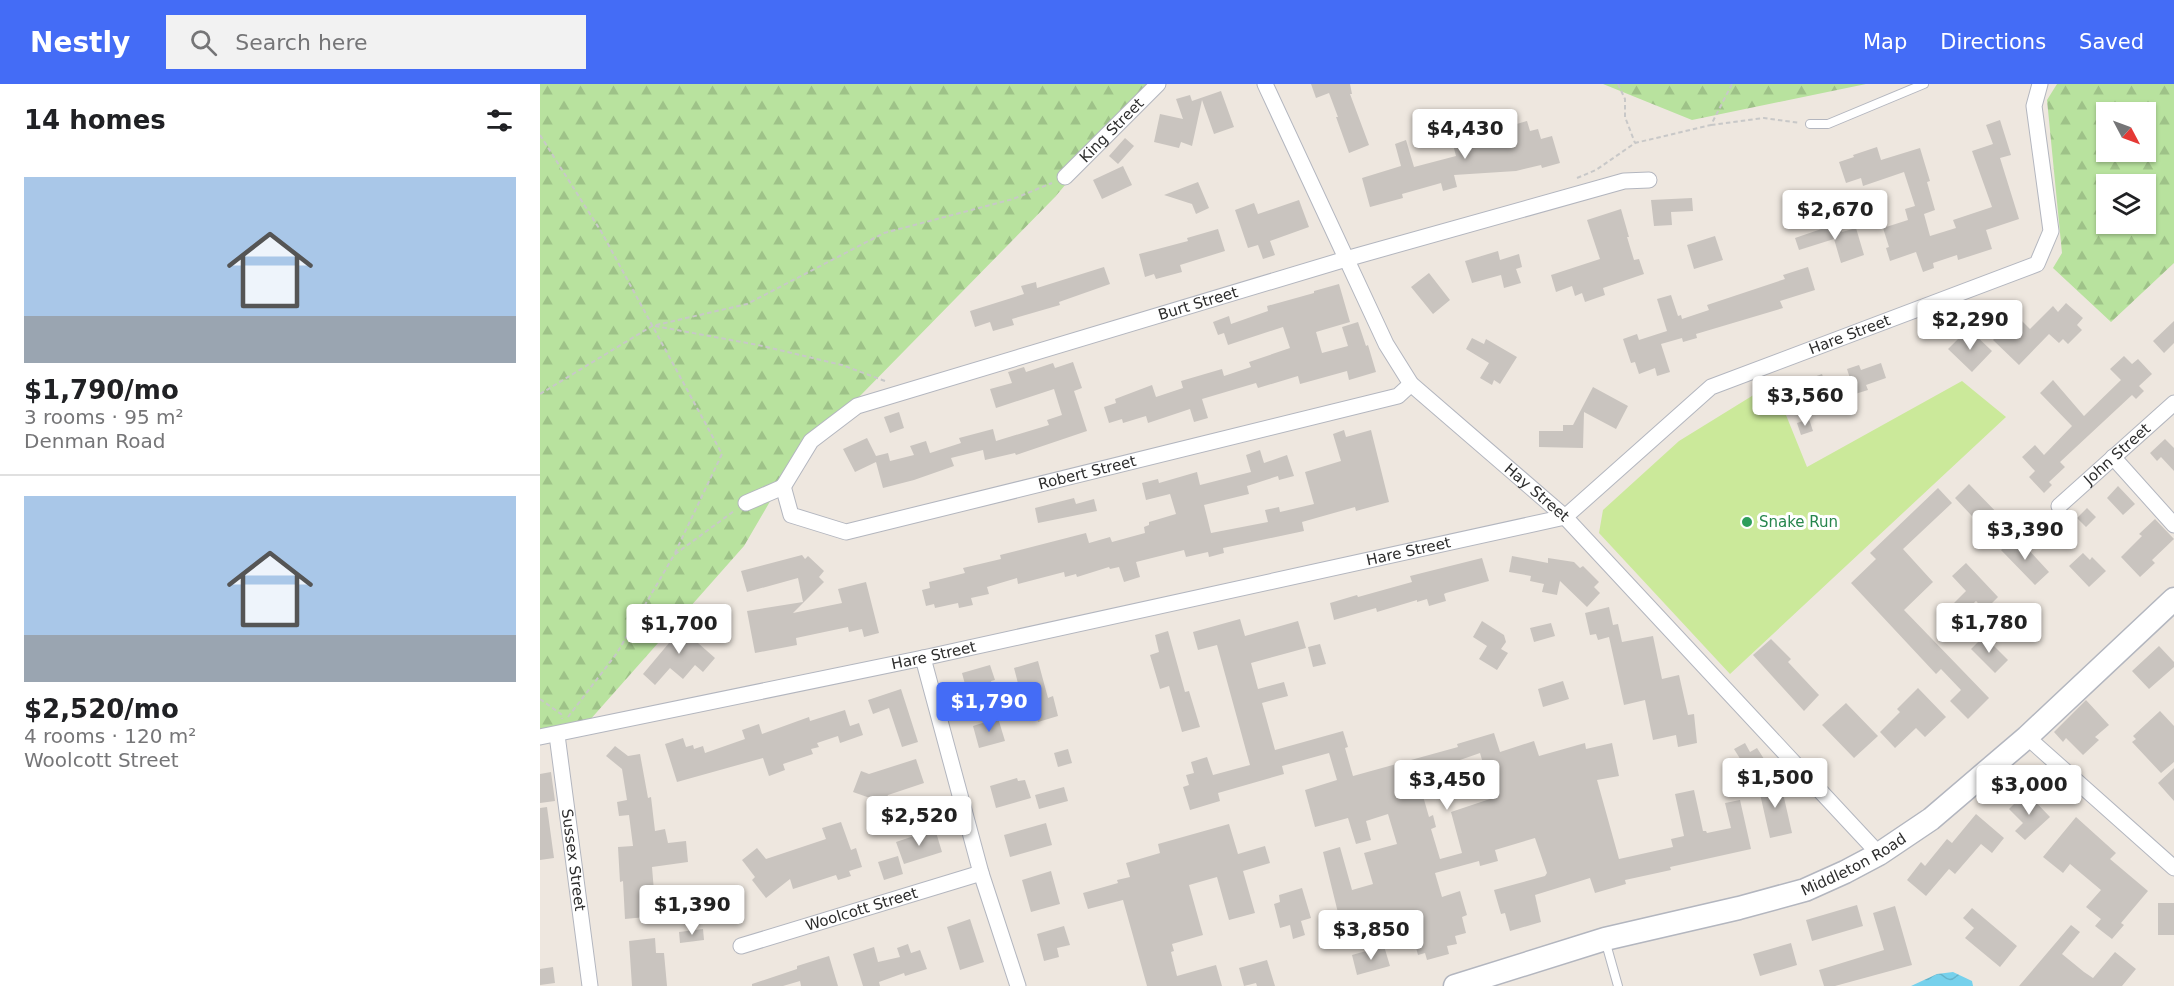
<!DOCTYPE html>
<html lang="en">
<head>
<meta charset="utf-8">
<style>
	body { margin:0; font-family:"DejaVu Sans",sans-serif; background:#f2f2f2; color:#202124; height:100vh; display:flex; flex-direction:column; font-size:22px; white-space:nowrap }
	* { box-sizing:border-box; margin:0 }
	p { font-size:20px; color:#757577 }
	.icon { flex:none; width:33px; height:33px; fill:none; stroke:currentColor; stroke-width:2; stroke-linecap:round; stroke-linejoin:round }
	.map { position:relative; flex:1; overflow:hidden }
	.details { display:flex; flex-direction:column; background:#fff; width:540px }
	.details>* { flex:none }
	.needle { width:39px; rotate:131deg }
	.controls { position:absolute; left:1556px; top:18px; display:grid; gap:12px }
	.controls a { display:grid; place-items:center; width:60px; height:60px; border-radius:0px; background:#fff; box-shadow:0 2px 4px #0004; font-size:30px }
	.price { position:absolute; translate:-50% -51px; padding:0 14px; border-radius:6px; background:#fff; color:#222; font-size:20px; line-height:39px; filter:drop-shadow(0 2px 3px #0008) }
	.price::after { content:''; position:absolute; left:50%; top:36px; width:18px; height:14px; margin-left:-9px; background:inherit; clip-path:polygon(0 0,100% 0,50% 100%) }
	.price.active { background:#446cf6; color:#fff }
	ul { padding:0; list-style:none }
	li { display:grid; align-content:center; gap:12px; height:318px; padding:0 24px }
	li+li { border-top:2px solid #e0e0e0 }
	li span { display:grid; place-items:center; height:186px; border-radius:0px; color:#555 }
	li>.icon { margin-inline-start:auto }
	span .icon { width:108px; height:108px; fill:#fffc; stroke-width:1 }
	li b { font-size:26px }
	h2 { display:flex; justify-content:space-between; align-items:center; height:72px; padding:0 24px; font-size:26px }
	header { display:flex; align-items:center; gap:36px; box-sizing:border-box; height:84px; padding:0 30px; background:#446cf6; color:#fff }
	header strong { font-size:28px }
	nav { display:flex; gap:33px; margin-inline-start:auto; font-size:21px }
	.search { width:420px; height:54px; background:#f2f2f2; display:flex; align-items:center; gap:15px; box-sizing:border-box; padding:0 21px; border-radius:0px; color:#757577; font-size:22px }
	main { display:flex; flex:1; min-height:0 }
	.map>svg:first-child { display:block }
	.forest { fill:url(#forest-firs); fill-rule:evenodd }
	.pitch { fill:#cbe99a }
	.water { fill:url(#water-waves) }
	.building { fill:#c9c4bf; fill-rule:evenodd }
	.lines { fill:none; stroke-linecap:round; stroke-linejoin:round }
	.lane-casing { stroke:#b3b6bf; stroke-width:10 }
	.street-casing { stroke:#b3b6bf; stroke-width:17 }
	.secondary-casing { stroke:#b3b6bf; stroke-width:25 }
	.path { stroke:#c8c8c8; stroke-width:2; stroke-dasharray:4.5 3; stroke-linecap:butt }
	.lane { stroke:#fff; stroke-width:8 }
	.street { stroke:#fff; stroke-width:15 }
	.secondary { stroke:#fff; stroke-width:22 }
	.leisure-dot { fill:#2e9e5b; stroke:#fff; stroke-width:2 }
	.labels { text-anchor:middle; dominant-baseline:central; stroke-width:6; stroke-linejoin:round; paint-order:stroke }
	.street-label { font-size:15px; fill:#2d2d2d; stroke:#fff }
	.leisure-label { font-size:15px; fill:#27864d; stroke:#fff; text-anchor:start }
</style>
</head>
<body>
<header>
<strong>Nestly</strong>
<div class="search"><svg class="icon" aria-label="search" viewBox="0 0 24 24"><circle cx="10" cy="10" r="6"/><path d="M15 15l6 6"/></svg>Search here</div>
<nav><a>Map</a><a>Directions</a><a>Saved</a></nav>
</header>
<main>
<section class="details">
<h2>14 homes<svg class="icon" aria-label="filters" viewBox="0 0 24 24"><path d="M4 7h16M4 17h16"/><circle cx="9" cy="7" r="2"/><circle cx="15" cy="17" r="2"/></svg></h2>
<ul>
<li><span style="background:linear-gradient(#a9c7e8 75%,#9aa5b1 0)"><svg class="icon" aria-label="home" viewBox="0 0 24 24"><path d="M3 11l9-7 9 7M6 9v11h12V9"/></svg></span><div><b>$1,790/mo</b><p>3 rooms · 95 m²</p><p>Denman Road</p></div></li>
<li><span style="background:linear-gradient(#a9c7e8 75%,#9aa5b1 0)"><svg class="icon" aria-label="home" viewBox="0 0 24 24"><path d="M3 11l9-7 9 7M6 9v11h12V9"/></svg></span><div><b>$2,520/mo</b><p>4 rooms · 120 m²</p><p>Woolcott Street</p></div></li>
</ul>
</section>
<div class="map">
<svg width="1634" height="902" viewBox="0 0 1634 902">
	<defs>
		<pattern id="forest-firs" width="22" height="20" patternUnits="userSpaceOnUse" patternTransform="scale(1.5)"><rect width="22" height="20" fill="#b8e29e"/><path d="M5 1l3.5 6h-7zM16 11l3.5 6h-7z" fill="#9ec288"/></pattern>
		<pattern id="water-waves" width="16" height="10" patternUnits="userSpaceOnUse" patternTransform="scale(1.5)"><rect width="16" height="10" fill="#76d1ec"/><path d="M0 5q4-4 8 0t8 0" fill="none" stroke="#66b4cb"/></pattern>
	</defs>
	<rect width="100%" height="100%" fill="#eee7df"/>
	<!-- forest -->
	<path class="forest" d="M0,0H610L515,113L318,314L267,354L204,462L41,646L0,653Z
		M1063,0H1326L1152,36Z
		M1517,0H1634V179L1571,238L1513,184L1522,169L1507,16ZM1605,28V68H1566V28ZM1605,100V140H1566V100Z"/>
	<!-- pitch -->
	<path class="pitch" d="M1422,297L1466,333L1190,590L1059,449L1063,426L1139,357L1233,299L1267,383Z"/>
	<!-- water -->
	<path class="water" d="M1413,888L1432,897L1433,902H1371L1397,890Z"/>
	<!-- building -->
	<path class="building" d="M771,0H810L812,10H810L829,61L809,69L796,33H798L789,9L776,14Z
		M681,7L694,43L674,50L662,16L652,62L641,58L639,64L614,58L620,30L643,35L636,15L650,11L652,17Z
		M953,33L956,46L987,37L990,47L998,45L1001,55L1012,52L1020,79L1002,84L1001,81L976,87L914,91L917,103L903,107L901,99L862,110L863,114L830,123L822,94L861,82L855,60L866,56L874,83L916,72L909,45Z
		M1460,36L1471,71L1460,74L1479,135L1446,146L1452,165L1418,176L1417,171L1393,179L1394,184L1383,188L1376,168L1350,177L1346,164L1349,163L1343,144L1368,136L1365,125L1375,122L1364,88L1323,102L1321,94L1306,99L1299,78L1314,73L1313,71L1337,63L1341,76L1380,64L1390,97L1387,98L1395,126L1384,130L1390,152L1416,144L1413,136L1452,123L1432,67L1453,60L1446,41Z
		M585,54L594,62L578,80L569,72Z
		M583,82L592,101L562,115L553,96Z
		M658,98L669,124L656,130L652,120L624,111Z
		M1152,114L1153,127L1131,128L1132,141L1114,142L1111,116Z
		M759,116L769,143L730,157L735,171L723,175L718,161L708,164L695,126L714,119L718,130Z
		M1081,125L1089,153H1087L1094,176L1099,175L1104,190L1063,204L1065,211L1045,218L1042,209L1035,212L1032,202L1016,208L1011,191L1060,175L1047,136Z
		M1299,139L1302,148L1316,144L1324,171L1301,179L1294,155L1259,166L1255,154Z
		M678,145L685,167L640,181L642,188L616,195L614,190L605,193L599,170L648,157L647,154Z
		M1175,152L1183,176L1154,185L1147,161Z
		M958,167L960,176L979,170L982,183L976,185L981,199L964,204L961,191L932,199L925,177Z
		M564,183L570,200L519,218L520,221L472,235L474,241L453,247L450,238L435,243L430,227L484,210L481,202L496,198L497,204Z
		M1268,183L1275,206L1240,217L1243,224L1156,250L1157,254L1143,258L1142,254L1121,260L1130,288L1117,292L1115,284L1099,290L1095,278L1091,279L1083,255L1097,250L1099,256L1127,247L1117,215L1131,211L1138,232L1141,231L1142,235L1169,226L1167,221L1245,195L1243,191Z
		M889,189L910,216L893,230L871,203Z
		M799,200L810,238L776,248L782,269L808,262L802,243L818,238L826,262L828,261L836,288L809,296L807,287L760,300L758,292L718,304L716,299L662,315L668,334L654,338L650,325L608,339L606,332L583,339L582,335L569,339L564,323L576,319L575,315L612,301L616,313L643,304L641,297L682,285L684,292L711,283L709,278L750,264L743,243L688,261L684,249L678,251L673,238L689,232L691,240L728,227L727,222L774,209V207Z
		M1526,219L1543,234L1537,241L1542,246L1528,260L1523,255L1519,259L1509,250L1479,281L1453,256L1477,232L1490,245L1513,222L1518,228Z
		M1634,237V259L1624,269L1613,257Z
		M1432,248L1452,267L1432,288L1408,265L1422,251L1426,254Z
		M932,254L944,260L946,255L977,273L960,300L954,296L952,301L940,294L949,279L926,265Z
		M1584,272L1592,280L1598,275L1612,290L1599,302L1604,307L1596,315L1592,311L1520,378L1525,383L1509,398L1512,401L1504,409L1489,393L1495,387L1482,373L1495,361L1504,371L1532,342L1500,309L1513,296L1544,332L1581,296L1570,285Z
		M533,278L542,304L534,307L547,347L476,371L475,369L445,376L443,366L411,374L414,382L374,396L343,404L336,378L315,388L303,365L327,354L336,372L348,369L350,377L374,371L370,362L386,357L390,369L421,359L419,354L453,345L456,357L509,341L507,336L522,331L514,305L456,324L450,305L472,299L468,288L484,283L486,288L513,279L515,284Z
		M1341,279L1346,294L1326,301L1328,306L1315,310L1307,285L1319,281L1321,286Z
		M1282,290L1291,316L1261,326L1254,304L1273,298L1271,294Z
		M1053,303L1088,322L1076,345L1044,328L1043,364L999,363V347H1023V341H1033Z
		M359,328L364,344L350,349L344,333Z
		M1269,335L1273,347L1261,351L1257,339Z
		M804,346L806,353L831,346L849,418L816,427L815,423L762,438L764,447L683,464L684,469L669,473L668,468L646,473L644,466L596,478L600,493L584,498L579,483L570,485L569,483L537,493L536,490L525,493L524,488L478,500L477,494L447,503L449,510L431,514L433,521L419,524L418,519L395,524L394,520L386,522L382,506L390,504L389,498L425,489L423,484L461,475L460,471L546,449L549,459L570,453L572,458L605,449L604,443L609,441V438L636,430L630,410L606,416L602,399L618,395L619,399L657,388L660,401L711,388L706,371L720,366L724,379L747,371L754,392L739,396L738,392L707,402L709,410L664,421L671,449L728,438L725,426L739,423L740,428L774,420L765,388L801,377L793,350Z
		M1625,355L1634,364V387L1621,373L1617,377L1610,369Z
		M1429,400L1462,434L1447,448L1415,414Z
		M1578,402L1595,420L1583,431L1567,414Z
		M1398,404L1412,419L1363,465L1393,498L1364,526L1449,614L1428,635L1410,617L1421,606L1401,585L1396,590L1311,499L1336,475L1330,469Z
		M534,414L536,420L554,415L557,427L498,439L495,424Z
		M1547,424L1556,433L1546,443L1537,434Z
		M1615,435L1634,455L1612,476L1615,479L1600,493L1581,473L1602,452L1599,450Z
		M1476,452L1509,488L1495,501L1461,466Z
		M1543,469L1550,476L1552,473L1566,487L1549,503L1529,482Z
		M262,471L265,475L268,472L284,487L279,493L284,498L253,529L302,519L298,505L326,498L339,549L324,553L322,545L309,548L308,543L256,554L257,561L215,569L207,527L263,518L258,494L207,508L201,487Z
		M972,472L1008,479V474L1034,478L1040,484L1043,482L1059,498L1054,503L1060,509L1047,523L1020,497L1017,511L1002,508L1004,500L990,497L991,492L969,488Z
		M942,474L949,497L906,509L904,510L906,517L889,522L887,515L877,518V516L837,528L836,524L794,536L790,519L817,511L818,513L872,498L870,492Z
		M1426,479L1458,513L1445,526L1436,517L1417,535L1408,525L1426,507L1412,492Z
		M1069,523L1073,541L1078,540L1082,558L1113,552L1122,595L1139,591L1148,631L1154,630L1157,659L1138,663L1136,651L1113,656L1105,616L1084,621L1069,553L1058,556L1056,550L1050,551L1045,529Z
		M700,535L705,552L758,537L766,564L711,579L718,605L744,598L748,612L722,619L735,666L803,647L808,663L805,664L813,692L918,663L917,660L954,649L960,668L994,657L999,672L1045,659L1046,665L1072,659L1079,692L1057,696L1079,775L1133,763L1131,755L1144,752L1135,710L1154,706L1163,747H1166L1167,749L1191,744L1185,719L1200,716L1211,765L1130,783L1131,786L1085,796L1086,800L1055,809L1050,794L995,811L1001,838L970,847L965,829L961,830L954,806L1005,792L1007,789L995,754L955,766L958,777L940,782L939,777L895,789L902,813L920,807L927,831L922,833L926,849L915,852L917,860L907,862L909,870L887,876L885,869L878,871L870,841L841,850L838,839L803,849L783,768L800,763L812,806L833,800L824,769L857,760L848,730L826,737L831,756L816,760L808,734L775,743L765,706L797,696L789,669L742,682L744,690L678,709L680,717L650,726L643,703L649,701L646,691L654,689L651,678L667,673L673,691L710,681L677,561L658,566L653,548ZM940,669L953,714L911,728L922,769L900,775L891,745L896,743L893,731L889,733L877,691Z
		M141,536L154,547L150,552L175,574L163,588L155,581L143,595L130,584L115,601L103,590L129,559L124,555Z
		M942,537L964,551L966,558L961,565L968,569L957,586L939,575L947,562L933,553Z
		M1011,539L1015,552L994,558L990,544Z
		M628,547L645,608L649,607L660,643L642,648L629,602L620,605L610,571L619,568L615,551Z
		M1444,552L1468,576L1455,589L1431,565Z
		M1231,555L1251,575L1248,578L1279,611L1264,627L1213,571Z
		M780,560L786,580L773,583L768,563Z
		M1619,562L1634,578V583L1609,605L1592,587Z
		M498,577L508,614L513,612L518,632L498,638L489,604L480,607L474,584Z
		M450,581L455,596L451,597L455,612L430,619L422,589Z
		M1023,597L1029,615L1003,623L998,605Z
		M1378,604L1406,633L1385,653L1376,644L1355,664L1340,648L1360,628L1357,625Z
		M361,605L378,658L362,663L349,624L333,630L328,616Z
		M1546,616L1569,641L1555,653L1559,656L1543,671L1526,654L1523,658L1514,648Z
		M1306,619L1338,652L1314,674L1282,641Z
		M305,626L310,642L319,639L323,651L300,659L298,652L277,659L279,663L271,665L273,670L243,680L245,686L229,692L223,674L137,698L125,660L143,654L146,663L153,661L154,665L163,662L165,669L205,655L202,646L219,640L222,650L269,633L270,637Z
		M1620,627L1634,642V678L1621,689L1592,658L1596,655L1593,652Z
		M458,634L465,657L439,664L433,642Z
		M1205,659L1210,668L1217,664L1226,678L1213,686L1208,678L1204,681L1194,665Z
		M75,662L88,672L100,670L108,714L111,713L115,747L125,745L128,759L146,757L148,778L112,783L116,832L85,835L83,797L80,798L78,763L93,762L89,731L79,732L77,718L87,716L82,685L66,672Z
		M528,665L532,679L518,683L514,669Z
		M376,675L384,699L348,711L341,727L327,721L330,714L313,708L321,687L329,690Z
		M1634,684V717L1618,699Z
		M11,688L15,717L0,719V690Z
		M477,694L478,697L485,696L491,714L456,724L450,702Z
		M1240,696L1252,749L1230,754L1218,701Z
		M524,703L528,717L499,725L495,711Z
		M1486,708L1510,733L1485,756L1475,747L1483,739L1469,725Z
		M7,723L14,774L0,776V724Z
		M1436,730L1464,754L1452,769L1441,760L1415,790L1409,785L1386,812L1367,796L1381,778L1385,782L1407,755L1412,759Z
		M1536,733L1576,769L1570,775L1608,807L1581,839L1584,841L1572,855L1555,842L1561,835L1546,823L1561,806L1530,780L1523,789L1503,773Z
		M301,738L311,766L316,764L322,783L309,787L311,792L298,796L296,791L253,805L250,795L226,814L212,796L215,793L202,776L217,764L226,775L286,755L282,744Z
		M506,739L512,761L470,773L464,751Z
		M689,740L698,770L725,762L730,779L703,787L715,829L689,836L677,793L649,801L663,851L632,860L634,867L631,868L637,892L676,881L682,902H607L583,816L548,825L543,809L578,799L577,796L590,793L586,779L620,769L618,760Z
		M395,745L402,768L364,780L356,758Z
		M358,772L363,790L344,796L338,778Z
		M511,787L520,820L491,828L482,796Z
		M762,804L771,834L761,837L765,851L753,855L750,841L740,844L734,820L740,818L739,811Z
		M1618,819H1634V851H1618Z
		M1317,821L1323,842L1272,857L1266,836Z
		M1355,822L1372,881L1295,902H1284L1279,886L1344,866L1333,829Z
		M1432,824L1477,862L1460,883L1425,854L1434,844L1423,834Z
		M430,835L444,878L420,886L407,843Z
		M1531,841L1540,848L1522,870L1544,888L1553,894L1575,868L1596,885L1582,902H1479Z
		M524,842L530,861L517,864L519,873L504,877L497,850Z
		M163,845L164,856L140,859L139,848Z
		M115,854L116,869H124L127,902H92L89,857Z
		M1251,859L1257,881L1220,892L1213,870Z
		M368,860L371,869L380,866L387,885L365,892L364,889L339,898L340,902H323L313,870L334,863L338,878L360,873L357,864Z
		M844,862L850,882L817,891L812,871Z
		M289,872L298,902H261L260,897L243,902H212V900L257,885V882Z
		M727,876L735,902H717L716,899L704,902L699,884Z
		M13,883L15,899L0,901V885Z"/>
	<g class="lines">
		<defs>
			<path id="lane" d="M1270,40H1288L1384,0
				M1065,856L1078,902"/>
			<g id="street">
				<path id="s1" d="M725,0L846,260L871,300L1025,433L1339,770"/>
				<path id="s2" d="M525,93L618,0"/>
				<path d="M1573,373L1634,441"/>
				<path id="s3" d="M243,402L251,431L306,448L858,312L871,300"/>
				<path id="s4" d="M206,419L243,403L271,357L317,322L806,175L1084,97L1109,96"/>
				<path id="s5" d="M1519,422L1634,319"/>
				<path d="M383,574L441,789L478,902"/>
				<path id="s6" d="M17,651L50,902"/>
				<path id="s7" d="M0,653L383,574L1025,433L1171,303L1497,180L1511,147L1494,22L1500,0"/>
				<path d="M1487,653L1634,784"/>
				<path id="s8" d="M201,862L441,789"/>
			</g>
			<g id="secondary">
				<path id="s9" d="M915,902L1065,855L1199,824L1265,806L1305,788L1339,770L1391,735L1487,653L1634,515"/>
			</g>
		</defs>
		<!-- lane casing -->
		<use href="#lane" class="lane-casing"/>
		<!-- street casing -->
		<use href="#street" class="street-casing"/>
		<!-- secondary casing -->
		<use href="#secondary" class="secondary-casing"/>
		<!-- path -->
		<path class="path" d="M1078,0L1085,15V33L1095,59
			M1171,41L1224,34L1260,39
			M0,51L62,149L182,370L134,471
			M1037,94L1056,86L1095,59L1171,41L1192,0
			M115,242L218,261L302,281L345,297
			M0,310L112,242L207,220L344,149L473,115L512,99
			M0,615L21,630L22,635
			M28,633L77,569L134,471L194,427"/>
		<!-- lane -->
		<use href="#lane" class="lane"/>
		<!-- street -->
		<use href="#street" class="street"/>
		<!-- secondary -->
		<use href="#secondary" class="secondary"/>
	</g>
	<!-- markers -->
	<circle class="leisure-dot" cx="1207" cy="438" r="6"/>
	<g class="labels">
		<!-- street labels -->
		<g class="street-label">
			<text stroke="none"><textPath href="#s2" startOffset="66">King Street</textPath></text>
			<text stroke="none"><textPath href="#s4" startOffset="508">Burt Street</textPath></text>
			<text stroke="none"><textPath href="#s7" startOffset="1392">Hare Street</textPath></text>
			<text stroke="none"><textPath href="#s5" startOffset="78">John Street</textPath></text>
			<text stroke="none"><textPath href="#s3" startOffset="336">Robert Street</textPath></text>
			<text stroke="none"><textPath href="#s1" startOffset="500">Hay Street</textPath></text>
			<text stroke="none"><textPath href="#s7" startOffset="888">Hare Street</textPath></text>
			<text stroke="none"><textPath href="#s7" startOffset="402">Hare Street</textPath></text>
			<text stroke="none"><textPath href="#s6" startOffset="126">Sussex Street</textPath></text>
			<text stroke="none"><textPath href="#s9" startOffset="418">Middleton Road</textPath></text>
			<text stroke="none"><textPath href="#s8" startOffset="126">Woolcott Street</textPath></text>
		</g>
		<!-- leisure labels -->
		<g class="leisure-label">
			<text x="1219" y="438">Snake Run</text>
		</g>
	</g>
</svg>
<div class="controls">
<a><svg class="needle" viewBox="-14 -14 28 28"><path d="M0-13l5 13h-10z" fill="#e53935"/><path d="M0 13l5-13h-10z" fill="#757577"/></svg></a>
<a><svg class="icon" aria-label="layers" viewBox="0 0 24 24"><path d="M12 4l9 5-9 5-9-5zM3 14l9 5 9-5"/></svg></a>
</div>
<b class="price" style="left:925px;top:76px">$4,430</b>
<b class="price" style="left:1295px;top:157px">$2,670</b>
<b class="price" style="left:1430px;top:267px">$2,290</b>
<b class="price" style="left:1265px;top:343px">$3,560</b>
<b class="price" style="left:1485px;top:477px">$3,390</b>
<b class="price" style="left:1449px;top:570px">$1,780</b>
<b class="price" style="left:139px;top:571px">$1,700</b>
<b class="price active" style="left:449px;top:649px">$1,790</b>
<b class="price" style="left:1235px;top:725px">$1,500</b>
<b class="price" style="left:907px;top:727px">$3,450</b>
<b class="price" style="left:1489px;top:732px">$3,000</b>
<b class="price" style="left:379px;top:763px">$2,520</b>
<b class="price" style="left:152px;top:852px">$1,390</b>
<b class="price" style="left:831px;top:877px">$3,850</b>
</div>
</main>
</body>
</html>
